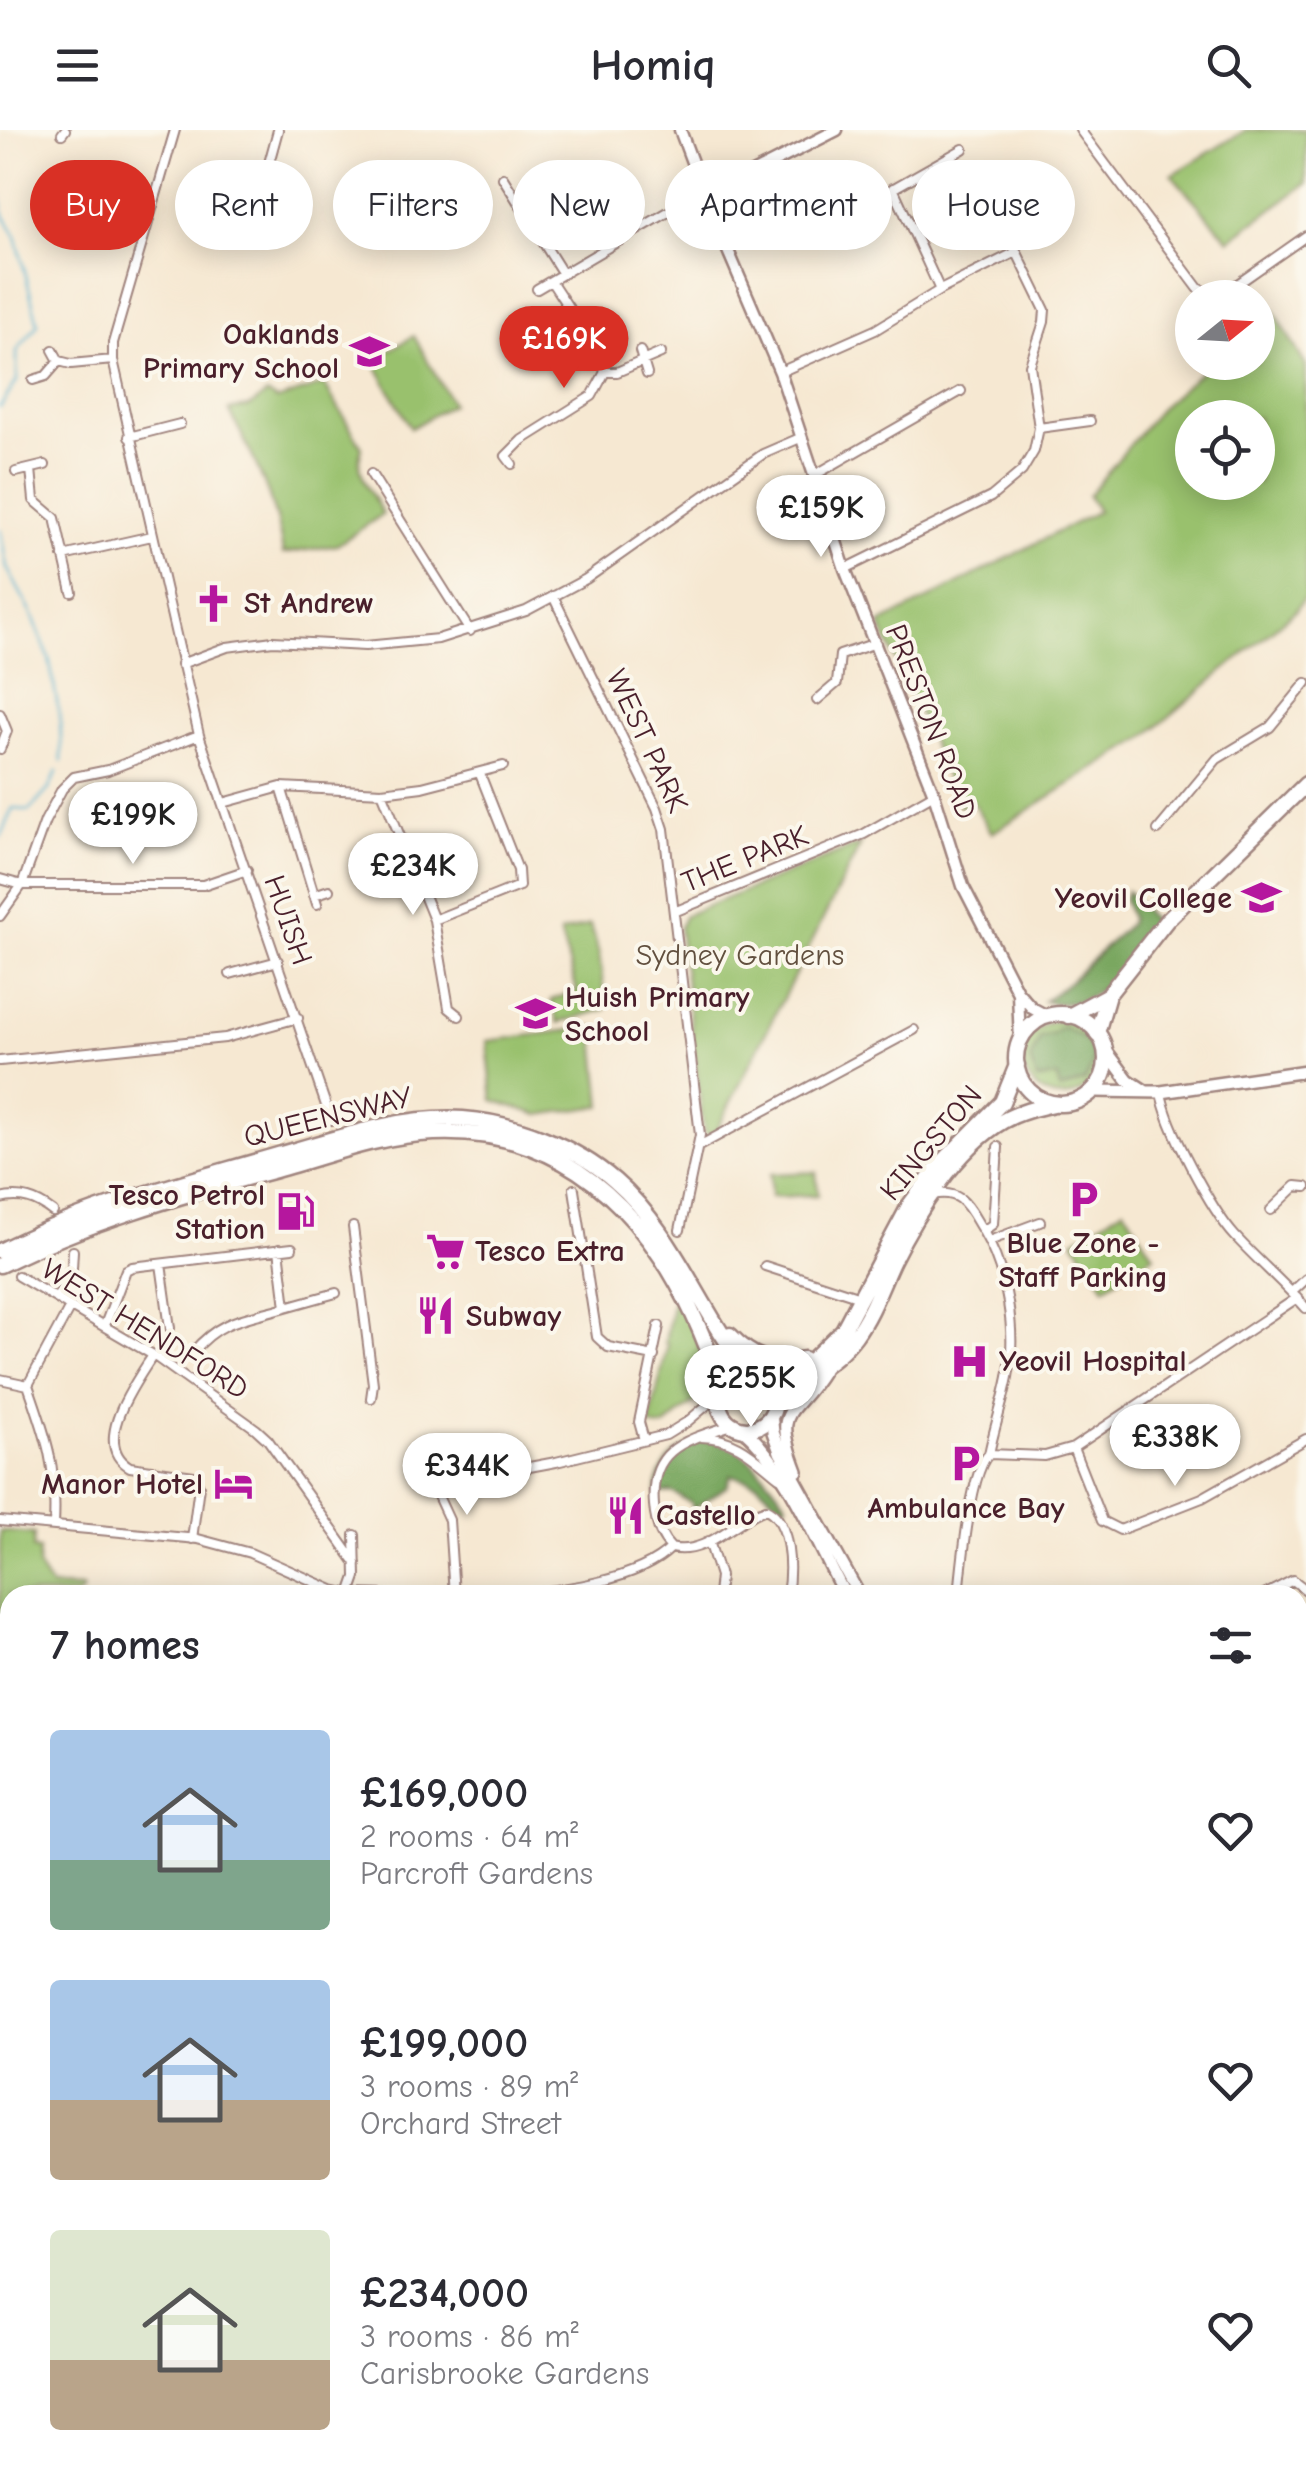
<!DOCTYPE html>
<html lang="en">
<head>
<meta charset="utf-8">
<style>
	body { margin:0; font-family:"Comic Neue",sans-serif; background:#f7f7f7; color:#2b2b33; height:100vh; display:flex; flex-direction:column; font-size:38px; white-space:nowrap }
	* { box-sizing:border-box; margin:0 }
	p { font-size:32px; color:#7c7c81 }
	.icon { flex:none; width:55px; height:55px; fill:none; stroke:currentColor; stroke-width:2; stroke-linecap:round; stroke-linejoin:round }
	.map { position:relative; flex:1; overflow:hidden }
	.panel { position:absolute; left:0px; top:1455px; width:1308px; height:890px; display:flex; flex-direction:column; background:#fff; border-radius:30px 30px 0 0; box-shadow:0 5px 25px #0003 }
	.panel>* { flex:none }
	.hud { position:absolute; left:30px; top:30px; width:1248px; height:90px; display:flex; gap:20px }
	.needle { width:65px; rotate:72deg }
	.buttons { position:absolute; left:1175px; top:150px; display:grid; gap:20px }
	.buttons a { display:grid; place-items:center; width:100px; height:100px; border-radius:50%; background:#fff; box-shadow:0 5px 25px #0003; font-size:50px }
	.price { position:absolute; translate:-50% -85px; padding:0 22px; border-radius:35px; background:#fff; color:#222; font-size:32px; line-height:65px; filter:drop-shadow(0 2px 5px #0008) }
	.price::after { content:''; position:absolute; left:50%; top:60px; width:30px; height:22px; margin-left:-15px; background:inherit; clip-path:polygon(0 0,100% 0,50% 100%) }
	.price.active { background:#d93025; color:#fff }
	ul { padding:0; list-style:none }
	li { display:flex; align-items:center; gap:30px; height:250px; padding:0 50px }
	li span { display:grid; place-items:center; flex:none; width:280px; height:200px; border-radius:10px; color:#555 }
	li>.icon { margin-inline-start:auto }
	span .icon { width:120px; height:120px; fill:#fffc; stroke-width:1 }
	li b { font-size:42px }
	h2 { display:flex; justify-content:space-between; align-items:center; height:120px; padding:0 50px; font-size:42px }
	.chip { padding:0 35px; border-radius:45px; background:#fff; box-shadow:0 5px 25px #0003; font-size:35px; line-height:90px }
	.chip.active { background:#d93025; color:#fff }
	header { display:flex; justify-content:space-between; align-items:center; height:130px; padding:0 50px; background:#fff; font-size:45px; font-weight:600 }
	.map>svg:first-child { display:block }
	.green { fill:#99c16d; stroke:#72704c; stroke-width:2.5; fill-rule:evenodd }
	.forest { fill:#7aa760; stroke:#626346; stroke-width:2.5 }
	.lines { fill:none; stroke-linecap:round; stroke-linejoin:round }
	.stream { stroke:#4fafce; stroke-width:2.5 }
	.street-casing { stroke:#a0847e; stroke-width:12 }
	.secondary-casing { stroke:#a0847e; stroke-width:15 }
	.primary-casing { stroke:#a0847e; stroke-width:16 }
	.highway-casing { stroke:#a0847e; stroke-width:19 }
	.street { stroke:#fff; stroke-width:8 }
	.secondary { stroke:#fff; stroke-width:10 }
	.primary { stroke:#fff; stroke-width:11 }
	.highway { stroke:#fff; stroke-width:14 }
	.labels { text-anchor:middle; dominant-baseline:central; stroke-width:8; stroke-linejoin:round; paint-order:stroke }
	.poi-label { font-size:30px; font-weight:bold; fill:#4a1f2b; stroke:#fbf7ec; text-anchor:start }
	.street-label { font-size:30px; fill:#4a1f2b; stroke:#fbf7ec }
	.park-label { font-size:30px; fill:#62503f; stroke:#fbf7ec }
</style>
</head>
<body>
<header><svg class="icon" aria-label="menu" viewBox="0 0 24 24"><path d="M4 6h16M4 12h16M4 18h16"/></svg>Homiq<svg class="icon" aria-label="search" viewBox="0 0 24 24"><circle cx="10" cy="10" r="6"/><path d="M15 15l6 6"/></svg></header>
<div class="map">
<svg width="1306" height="2345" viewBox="0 0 1306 2345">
	<rect width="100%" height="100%" fill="#fbf7ec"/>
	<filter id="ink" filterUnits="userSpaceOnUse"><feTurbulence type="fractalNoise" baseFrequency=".01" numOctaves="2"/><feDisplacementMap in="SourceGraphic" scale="20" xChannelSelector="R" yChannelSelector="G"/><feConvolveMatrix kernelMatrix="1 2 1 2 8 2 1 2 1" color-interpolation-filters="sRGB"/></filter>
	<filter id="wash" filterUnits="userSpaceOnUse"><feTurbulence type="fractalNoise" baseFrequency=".0048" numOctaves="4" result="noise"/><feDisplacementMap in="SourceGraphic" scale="40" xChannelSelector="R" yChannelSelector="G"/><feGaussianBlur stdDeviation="2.25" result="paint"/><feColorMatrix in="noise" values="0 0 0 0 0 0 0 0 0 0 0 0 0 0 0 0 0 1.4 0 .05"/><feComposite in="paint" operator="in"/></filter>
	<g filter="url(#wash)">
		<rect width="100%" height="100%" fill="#f6e8d2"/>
		<!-- green -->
		<path class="green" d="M1246,0H1306V54L1229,110L1172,45Z
			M1274,181L1306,236V466L1296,480L1145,607L992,703L972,671L959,677L880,494L1098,381L1088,366L1161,277L1211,233L1258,232V194ZM1192,288H1258V352H1192Z
			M414,206L452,274L411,298L373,230Z
			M324,254L362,317C353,341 372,364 383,384L337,415L283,424C276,370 254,328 229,280L249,277L267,264L277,270Z
			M861,714L717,999L710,1005L704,1003L679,798L685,785Z
			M590,795L599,824L606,879L558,893L551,870L577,861L560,803Z
			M1023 929a38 38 0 1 1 76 0a38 38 0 1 1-76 0Z
			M594,897L602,976L539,985L493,970L487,911Z
			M816,1042L818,1065L771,1067L770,1044Z
			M1124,1078L1154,1125L1105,1157L1074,1110Z
			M673,1169H679C688,1190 716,1240 705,1260C699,1270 685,1279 676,1287C666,1296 661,1301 649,1294L668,1214L665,1213Z
			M0,1401L34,1404L33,1419L39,1420L38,1436L51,1457L82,1458L83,1461L77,1465H10V1749L0,1753Z
			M263,2335H432L439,2345H257Z"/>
		<!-- forest -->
		<path class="forest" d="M1127,761L1156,794C1126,831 1099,886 1044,871L1070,851L1128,795L1131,789L1124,770Z
			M1062,897C1090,909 1103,920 1085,951L1060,960L1057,948L1049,947L1037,950L1030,930L1040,907L1053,904Z
			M703,1310C744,1313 763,1342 787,1373L783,1377L757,1353L731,1345L727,1356L693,1379L691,1373L672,1362L656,1363C658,1334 676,1318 703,1310Z
			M0,2252H10V2335H82L84,2340C149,2341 213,2336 278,2336L288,2345H0Z"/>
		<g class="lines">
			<!-- stream -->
			<path class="stream" d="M0,61L4,86L16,106L38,194L17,221V251L0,277
				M0,399L7,438L32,484L49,528L60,588L62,631
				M0,707L13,678L29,681L49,659L57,642
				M459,2335L469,2345"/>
		</g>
	</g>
	<g filter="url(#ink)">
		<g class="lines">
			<defs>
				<path id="street" d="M175,0L113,213V230L199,605L331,990
					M1080,0L1198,158L1219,167L1306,106
					M62,4L65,0
					M503,48L563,144
					M893,58L940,160
					M260,66L278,0
					M841,88L963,19
					M537,159L680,75L705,67
					M53,220L59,231L71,234L113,230
					M640,221L647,244
					M605,242H617L661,223
					M780,242L875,200L940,160L1016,122
					M33,250L46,246L59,231
					M1039,298L1090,291
					M129,307L180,294
					M512,334L506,326L522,310L592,266L605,242L601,227L551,151
					M31,339L34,370L55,388L72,462
					M16,342L45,335
					M371,344L470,501
					M815,345L961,261
					M63,426L152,406
					M845,439L991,367L1022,341L1034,321L1039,298L1030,235L1044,192L1045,180L1000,88
					M553,466L657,678L664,699L700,1005L680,1100
					M181,534L227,517L273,511L365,516L438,509L526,481L586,449L763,324L800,308
					M817,570L837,553L840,525L876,513
					M0,584L7,601L0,619
					M480,644L518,740L519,756
					M281,657L317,774
					M382,662L434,790L449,878L459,886
					M223,673L281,657L382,662L422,657L503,636
					M1158,700L1217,629L1270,597L1306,553
					M0,749L22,755H203L247,740
					M314,765L329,760
					M674,782L864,704L934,664
					M0,786L22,755L45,691L62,659L74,647L108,640L199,605
					M434,790L519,756
					M230,844L278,831
					M0,931L225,908L298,888
					M1161,962C1166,996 1212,1081 1235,1106C1258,1131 1284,1153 1306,1178
					M699,1016L914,900
					M574,1059L597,1207L608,1217L654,1226
					M933,1065C963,1058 969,1079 983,1101
					M0,1069C21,1064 36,1069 53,1082
					M1271,1080L1296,1056L1306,1057
					M353,1097L373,1254L371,1268
					M989,1111L1040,1092
					M161,1134L170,1198
					M765,1136L860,1167
					M18,1146L153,1225L256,1299L268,1310L356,1433
					M1292,1162L1306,1149
					M57,1168L72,1138L73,1121
					M286,1177L336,1163
					M105,1195L126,1140L132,1137L292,1118
					M193,1222C222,1188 245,1189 286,1177L279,1119
					M153,1225C137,1251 89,1314 130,1337L194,1346L199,1356L192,1409
					M0,1249L28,1255
					M701,1307C737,1308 753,1326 779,1347
					M644,1310L639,1292L659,1196
					M1073,1318L1102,1391L1120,1400L1202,1368L1306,1309
					M989,1324L1045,1326L1073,1318L1297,1168
					M0,1391L198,1409L250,1423L333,1460L350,1464L390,1465
					M54,1395C57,1337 47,1309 28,1255L70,1177
					M709,1411L720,1446L718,1465
					M671,1418C706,1427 735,1389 766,1379C792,1391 791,1441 787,1465
					M671,1418C660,1407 655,1391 654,1375C649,1318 686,1310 732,1295
					M350,1464L356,1447L355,1405
					M454,1465L449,1390L437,1364L439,1354L556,1332L666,1305L687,1292L719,1265
					M517,1465C561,1460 638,1451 671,1418
					M959,1465C962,1436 970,1341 989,1324C994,1298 1003,1273 1008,1247C1017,1201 1007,1142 983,1101L993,1094L998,1017
					M1264,1465L1293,1450L1306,1460
					M1298,1570L1306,1578
					M1298,1651L1306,1659
					M1298,1785L1306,1789
					M0,1859L10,1864
					M0,1983H10
					M1298,2048L1306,2054
					M10,2087L1,2098L10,2110
					M1298,2179L1306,2185
					M1298,2198L1306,2194
					M1298,2309H1306"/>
				<path id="secondary" d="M680,0L705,67L780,242L845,439L934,664L963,756L1017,861L1032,878L1047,886
					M705,67L837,0
					M1018,863L1020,912
					M1298,1633L1306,1624
					M0,1966H10
					M497,2335L500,2345
					M668,2335L684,2345
					M1020,2335L1042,2345
					M771,2345L776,2335"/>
				<path id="primary" d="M1104,918L1128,950L1145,961
					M1093,961L1161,962L1306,941
					M771,1284L773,1302L780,1322L859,1465
					M743,1299C787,1336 817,1414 845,1465
					M797,1341C772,1275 792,1290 823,1240
					M1052,2335L1061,2345
					M1064,2335L1073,2345"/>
				<path id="highway" d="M1016 929a45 45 0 1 1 90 0a45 45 0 1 1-90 0Z
					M1069,886L1108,865
					M1097,903L1108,865L1167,790L1306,654
					M0,1121C86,1077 179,1054 271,1027C333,1010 398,985 463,989C516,993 575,1016 615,1051C675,1103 700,1182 749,1242
					M0,1135C87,1092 178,1066 272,1041C324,1027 379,1005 434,1003C592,996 678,1122 721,1257
					M730,1205C753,1229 772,1235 804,1229
					M719 1271a28 28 0 1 1 56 0a28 28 0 1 1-56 0Z
					M764,1248L810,1232L843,1200L909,1076L938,1037L1002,972L1017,935
					M774,1277C797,1249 833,1236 855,1206C872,1183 881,1155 893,1130C916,1083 957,1018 1003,991C1019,982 1036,978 1054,974"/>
			</defs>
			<!-- street casing -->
			<use href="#street" class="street-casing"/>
			<!-- secondary casing -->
			<use href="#secondary" class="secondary-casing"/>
			<!-- primary casing -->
			<use href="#primary" class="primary-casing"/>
			<!-- highway casing -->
			<use href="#highway" class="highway-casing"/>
			<!-- street -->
			<use href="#street" class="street"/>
			<!-- secondary -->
			<use href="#secondary" class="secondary"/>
			<!-- primary -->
			<use href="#primary" class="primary"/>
			<!-- highway -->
			<use href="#highway" class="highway"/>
		</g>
	</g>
	<!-- icons -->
	<defs>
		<symbol id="school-bare" viewBox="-9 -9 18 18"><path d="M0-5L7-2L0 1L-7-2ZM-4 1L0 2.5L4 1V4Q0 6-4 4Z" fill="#b5179e" stroke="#fbf7ec" stroke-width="2.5" paint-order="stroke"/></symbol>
		<symbol id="church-bare" viewBox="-9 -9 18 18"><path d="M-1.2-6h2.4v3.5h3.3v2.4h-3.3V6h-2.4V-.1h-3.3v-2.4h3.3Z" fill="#b5179e" stroke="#fbf7ec" stroke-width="2.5" paint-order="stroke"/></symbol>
		<symbol id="university-bare" viewBox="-9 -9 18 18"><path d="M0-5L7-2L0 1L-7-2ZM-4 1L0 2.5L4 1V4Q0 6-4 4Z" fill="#b5179e" stroke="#fbf7ec" stroke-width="2.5" paint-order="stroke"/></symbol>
		<symbol id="parking-bare" viewBox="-9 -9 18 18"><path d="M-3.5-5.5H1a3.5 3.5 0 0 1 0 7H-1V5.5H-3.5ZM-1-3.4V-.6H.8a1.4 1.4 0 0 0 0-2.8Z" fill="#b5179e" stroke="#fbf7ec" stroke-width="2.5" paint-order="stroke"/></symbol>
		<symbol id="fuel-bare" viewBox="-9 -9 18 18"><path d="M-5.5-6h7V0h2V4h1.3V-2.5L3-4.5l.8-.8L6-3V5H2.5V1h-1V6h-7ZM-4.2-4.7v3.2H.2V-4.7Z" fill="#b5179e" stroke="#fbf7ec" stroke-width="2.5" paint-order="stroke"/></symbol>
		<symbol id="supermarket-bare" viewBox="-9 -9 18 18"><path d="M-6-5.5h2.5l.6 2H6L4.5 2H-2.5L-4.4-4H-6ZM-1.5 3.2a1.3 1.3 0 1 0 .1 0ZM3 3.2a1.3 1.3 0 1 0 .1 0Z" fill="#b5179e" stroke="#fbf7ec" stroke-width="2.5" paint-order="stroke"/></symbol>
		<symbol id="restaurant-bare" viewBox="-9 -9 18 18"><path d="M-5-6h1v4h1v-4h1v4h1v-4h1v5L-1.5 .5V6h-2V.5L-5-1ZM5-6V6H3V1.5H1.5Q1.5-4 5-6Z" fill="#b5179e" stroke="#fbf7ec" stroke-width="2.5" paint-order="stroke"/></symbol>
		<symbol id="hospital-bare" viewBox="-9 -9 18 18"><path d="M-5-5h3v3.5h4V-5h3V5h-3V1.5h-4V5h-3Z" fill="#b5179e" stroke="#fbf7ec" stroke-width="2.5" paint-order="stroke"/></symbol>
		<symbol id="hotel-bare" viewBox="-9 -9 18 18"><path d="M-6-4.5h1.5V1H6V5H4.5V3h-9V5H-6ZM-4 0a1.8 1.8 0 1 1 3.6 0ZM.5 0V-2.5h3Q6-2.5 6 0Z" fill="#b5179e" stroke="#fbf7ec" stroke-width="2.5" paint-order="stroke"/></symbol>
	</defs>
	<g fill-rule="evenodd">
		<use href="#school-bare" x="342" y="194" width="55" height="55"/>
		<use href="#church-bare" x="186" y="446" width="55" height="55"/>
		<use href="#university-bare" x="1234" y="740" width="55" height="55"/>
		<use href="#school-bare" x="508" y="856" width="55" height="55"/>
		<use href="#parking-bare" x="1056" y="1042" width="55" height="55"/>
		<use href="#fuel-bare" x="268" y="1054" width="55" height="55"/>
		<use href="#supermarket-bare" x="418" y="1094" width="55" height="55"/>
		<use href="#restaurant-bare" x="408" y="1158" width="55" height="55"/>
		<use href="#hospital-bare" x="942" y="1204" width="55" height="55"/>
		<use href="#parking-bare" x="938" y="1306" width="55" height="55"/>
		<use href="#hotel-bare" x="206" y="1326" width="55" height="55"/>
		<use href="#restaurant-bare" x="598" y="1358" width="55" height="55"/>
	</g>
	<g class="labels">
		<!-- poi labels -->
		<g class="poi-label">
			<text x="339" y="204" text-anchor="end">Oaklands<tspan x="339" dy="34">Primary School</tspan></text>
			<text x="244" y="473">St Andrew</text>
			<text x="1232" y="768" text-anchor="end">Yeovil College</text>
			<text x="565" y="867">Huish Primary<tspan x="565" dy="34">School</tspan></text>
			<text x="265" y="1065" text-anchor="end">Tesco Petrol<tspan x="265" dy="34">Station</tspan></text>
			<text x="1083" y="1113" text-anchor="middle">Blue Zone -<tspan x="1083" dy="34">Staff Parking</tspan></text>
			<text x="475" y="1121">Tesco Extra</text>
			<text x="466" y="1186">Subway</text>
			<text x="999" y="1231">Yeovil Hospital</text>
			<text x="203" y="1354" text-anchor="end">Manor Hotel</text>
			<text x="966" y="1378" text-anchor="middle">Ambulance Bay</text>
			<text x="656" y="1385">Castello</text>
		</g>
		<!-- street labels -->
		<g class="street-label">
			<text transform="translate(931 592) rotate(69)">PRESTON ROAD</text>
			<text transform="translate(647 611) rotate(65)">WEST PARK</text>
			<text transform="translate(745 729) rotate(-22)">THE PARK</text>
			<text transform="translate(288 790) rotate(71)">HUISH</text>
			<text transform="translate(328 987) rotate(-14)">QUEENSWAY</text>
			<text transform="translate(931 1013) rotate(-50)">KINGSTON</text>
			<text transform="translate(145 1199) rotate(32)">WEST HENDFORD</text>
		</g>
		<!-- park labels -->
		<g class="park-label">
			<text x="740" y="825">Sydney Gardens</text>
		</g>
	</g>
</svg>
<div class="buttons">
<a><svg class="needle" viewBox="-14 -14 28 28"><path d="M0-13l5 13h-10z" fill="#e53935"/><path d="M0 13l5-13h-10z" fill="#7c7c81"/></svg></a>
<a><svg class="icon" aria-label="locate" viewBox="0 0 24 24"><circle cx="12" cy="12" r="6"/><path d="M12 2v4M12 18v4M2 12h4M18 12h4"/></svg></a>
</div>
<b class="price active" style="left:564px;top:261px">£169K</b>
<b class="price" style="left:821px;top:430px">£159K</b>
<b class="price" style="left:133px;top:737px">£199K</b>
<b class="price" style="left:413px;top:788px">£234K</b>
<b class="price" style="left:751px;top:1300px">£255K</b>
<b class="price" style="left:1175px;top:1359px">£338K</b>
<b class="price" style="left:467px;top:1388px">£344K</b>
<div class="hud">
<a class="chip active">Buy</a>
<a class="chip">Rent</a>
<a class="chip">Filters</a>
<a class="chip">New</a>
<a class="chip">Apartment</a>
<a class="chip">House</a>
</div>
<section class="panel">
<h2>7 homes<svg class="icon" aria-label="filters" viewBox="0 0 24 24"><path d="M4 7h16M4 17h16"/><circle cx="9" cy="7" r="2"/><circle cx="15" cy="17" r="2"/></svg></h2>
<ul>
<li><span style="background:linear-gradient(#a9c7e8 65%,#7fa58c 0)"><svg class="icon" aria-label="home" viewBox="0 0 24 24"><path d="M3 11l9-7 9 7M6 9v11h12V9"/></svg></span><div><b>£169,000</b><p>2 rooms · 64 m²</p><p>Parcroft Gardens</p></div><svg class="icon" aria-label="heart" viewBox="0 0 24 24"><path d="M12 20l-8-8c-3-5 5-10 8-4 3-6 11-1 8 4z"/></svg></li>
<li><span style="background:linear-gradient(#a9c7e8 60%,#b9a48a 0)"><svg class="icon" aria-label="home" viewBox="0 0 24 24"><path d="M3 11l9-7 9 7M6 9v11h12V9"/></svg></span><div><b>£199,000</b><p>3 rooms · 89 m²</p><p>Orchard Street</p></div><svg class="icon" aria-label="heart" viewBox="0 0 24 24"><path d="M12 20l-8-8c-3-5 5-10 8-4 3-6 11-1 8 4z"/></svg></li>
<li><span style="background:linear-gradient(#dfe7d0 65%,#b9a48a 0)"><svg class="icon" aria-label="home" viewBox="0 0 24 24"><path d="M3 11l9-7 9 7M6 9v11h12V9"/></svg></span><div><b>£234,000</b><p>3 rooms · 86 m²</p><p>Carisbrooke Gardens</p></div><svg class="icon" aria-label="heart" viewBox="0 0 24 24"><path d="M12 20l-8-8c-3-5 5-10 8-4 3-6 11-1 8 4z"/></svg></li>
</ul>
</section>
</div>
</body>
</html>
